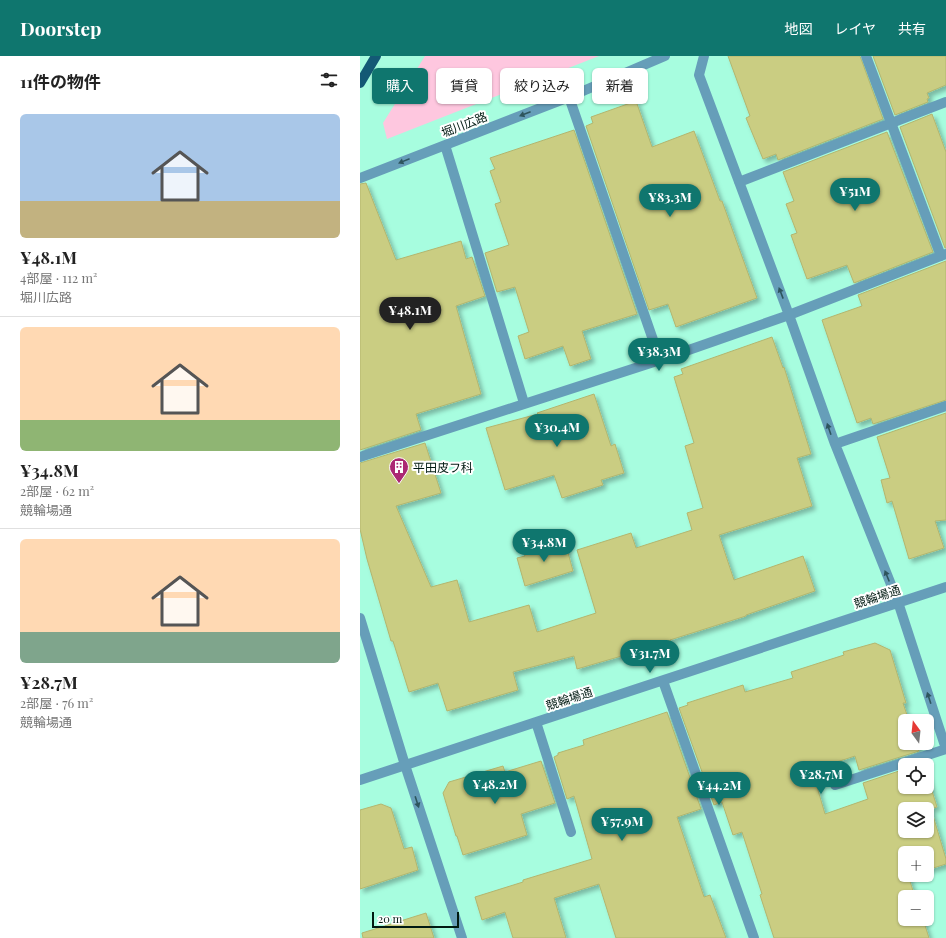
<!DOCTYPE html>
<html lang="ja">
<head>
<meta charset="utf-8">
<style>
	body { margin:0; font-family:"Playfair Display","Noto Sans JP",serif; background:#f6f6f6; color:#222; height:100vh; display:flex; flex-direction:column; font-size:15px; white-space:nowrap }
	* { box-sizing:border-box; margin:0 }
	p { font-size:13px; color:#767676 }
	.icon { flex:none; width:22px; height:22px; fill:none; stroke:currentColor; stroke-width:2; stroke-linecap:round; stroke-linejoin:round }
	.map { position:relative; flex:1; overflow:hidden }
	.drawer { display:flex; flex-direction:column; background:#fff; width:360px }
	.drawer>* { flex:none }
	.guide { position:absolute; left:12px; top:12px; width:380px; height:36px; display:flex; gap:8px }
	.needle { width:26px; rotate:345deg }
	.controls { position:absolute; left:538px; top:658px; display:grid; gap:8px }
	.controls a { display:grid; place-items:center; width:36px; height:36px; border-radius:6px; background:#fff; box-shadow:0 1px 3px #0004; font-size:20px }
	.scale { position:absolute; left:12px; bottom:10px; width:87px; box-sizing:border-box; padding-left:4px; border:2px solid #011a12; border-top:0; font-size:11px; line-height:14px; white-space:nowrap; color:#011a12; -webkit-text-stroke:3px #fff; paint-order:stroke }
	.price { position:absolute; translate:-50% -34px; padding:0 9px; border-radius:14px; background:#0f766e; color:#fff; font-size:13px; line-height:26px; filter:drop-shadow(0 1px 2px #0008) }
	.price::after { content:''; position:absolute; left:50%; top:24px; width:12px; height:9px; margin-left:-6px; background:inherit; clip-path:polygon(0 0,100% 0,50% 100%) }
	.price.active { background:#222; color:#fff }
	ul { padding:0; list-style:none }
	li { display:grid; align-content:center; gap:8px; height:212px; padding:0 20px }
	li+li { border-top:1px solid #e0e0e0 }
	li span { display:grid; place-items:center; height:124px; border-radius:6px; color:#555 }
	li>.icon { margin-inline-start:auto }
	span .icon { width:72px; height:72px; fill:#fffc; stroke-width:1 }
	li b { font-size:17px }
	h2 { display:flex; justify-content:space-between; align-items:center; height:48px; padding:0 20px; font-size:17px }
	.chip { padding:0 14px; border-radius:6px; background:#fff; box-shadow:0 1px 3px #0004; font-size:14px; line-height:36px }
	.chip.active { background:#0f766e; color:#fff }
	header { display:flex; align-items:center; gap:24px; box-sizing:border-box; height:56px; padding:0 20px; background:#0f766e; color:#fff }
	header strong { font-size:19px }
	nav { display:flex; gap:22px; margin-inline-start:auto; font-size:14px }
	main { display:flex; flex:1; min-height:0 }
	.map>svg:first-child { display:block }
	.green { fill:#fec7df }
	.building { fill:#cacd82; stroke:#b3b56e; fill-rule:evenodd; filter:url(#shadow) }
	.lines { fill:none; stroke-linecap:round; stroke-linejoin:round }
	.minor { stroke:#669eb9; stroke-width:10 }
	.major { stroke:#135975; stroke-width:10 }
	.oneway { fill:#2e555d }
	.labels { text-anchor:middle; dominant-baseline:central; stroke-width:4; stroke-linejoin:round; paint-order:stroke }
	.street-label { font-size:12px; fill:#011a12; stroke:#fff }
	.poi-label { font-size:12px; fill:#011a12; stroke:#fff; text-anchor:start }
</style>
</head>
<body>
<header>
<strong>Doorstep</strong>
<nav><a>地図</a><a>レイヤ</a><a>共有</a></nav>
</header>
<main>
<section class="drawer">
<h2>11件の物件<svg class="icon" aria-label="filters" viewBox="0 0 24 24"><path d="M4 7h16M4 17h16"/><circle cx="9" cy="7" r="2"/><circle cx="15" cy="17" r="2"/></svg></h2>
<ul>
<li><span style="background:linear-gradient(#a9c7e8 70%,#c2b280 0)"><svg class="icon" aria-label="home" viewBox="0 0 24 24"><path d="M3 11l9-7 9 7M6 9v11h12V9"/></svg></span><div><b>¥48.1M</b><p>4部屋 · 112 m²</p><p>堀川広路</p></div></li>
<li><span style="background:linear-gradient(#ffd9b3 75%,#8fb573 0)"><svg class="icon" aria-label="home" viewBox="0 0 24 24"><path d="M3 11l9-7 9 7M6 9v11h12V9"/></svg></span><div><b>¥34.8M</b><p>2部屋 · 62 m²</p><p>競輪場通</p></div></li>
<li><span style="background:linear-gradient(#ffd9b3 75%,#7fa58c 0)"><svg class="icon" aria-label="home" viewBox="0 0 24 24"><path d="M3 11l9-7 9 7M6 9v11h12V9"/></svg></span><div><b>¥28.7M</b><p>2部屋 · 76 m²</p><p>競輪場通</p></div></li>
</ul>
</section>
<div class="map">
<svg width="586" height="882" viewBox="0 0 586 882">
	<defs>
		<filter id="shadow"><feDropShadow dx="3.5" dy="3.5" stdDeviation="2" flood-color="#0004"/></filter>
	</defs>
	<rect width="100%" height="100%" fill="#a7fddf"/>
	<!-- green -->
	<path class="green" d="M65,0H239L27,83L23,67Z"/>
	<!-- building -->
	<path class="building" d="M368,0H500L523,63L418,104L416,98L403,103L386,62L390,60Z
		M513,0H586V29L567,37L569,42L567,43L568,46L535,59Z
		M276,45L292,91L334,75L360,145H362L397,242L316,271L308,248L289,254L226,70L233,67L231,61Z
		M572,58L586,96V192H585L540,71Z
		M214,74L277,258L222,275L231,303L210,310L203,290L165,303L158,280L169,276L155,231L137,236L125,197L149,189L135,148L141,146L130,115L135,113L130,102Z
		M527,76L573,196L494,227L487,209L447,223L431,179L437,177L426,148L434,145L423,116Z
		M6,127L36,204L101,185L106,203L112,201L125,240L96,250L121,338L56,358L61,374L0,394V128Z
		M586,205V344L513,368L511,362L497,367L462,264L502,250L498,239Z
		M412,281L423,312L424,311L451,398L437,402L452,450L359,479L374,524L443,500L455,535L386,559V560L310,584L311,585L272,597L217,613L214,600L153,616L158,634L87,655L78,627L49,636L33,585H31L7,503L0,473V407L65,387L81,437L36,450L71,531L97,524L109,566L169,549L177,576L236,557L217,494L271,477L276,492L332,474L327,457L343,452L325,390L334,387L314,321L323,318L321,313Z
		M234,338L251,390L255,388L264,417L241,424L243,429L202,442L194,419L145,434L126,372L178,358L177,357Z
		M586,357V464L575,465L584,492L549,503L532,445L527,447L521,424L530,422L517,381Z
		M194,483L198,495L207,493L213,515L165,530L157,502L165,500L162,493Z
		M515,587L530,594L546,647H543L549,665H545V687H557L559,695L499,714L495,700L452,714L465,758L508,743L503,727L545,713V731H567V719L577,751L571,753L586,803V808L567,814V797H545V819H549H548L555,841H545V863H563L569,882H414L400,839L402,838L382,776L373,779L362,746L354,749L319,652L328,649L327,647L383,629L385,636L433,622L431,616L484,599L483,596ZM545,753H567V775H545Z
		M307,656L341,753L317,761L344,841L350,839L366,882H256L239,828L194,842L206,882H153L145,856L122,864L115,841L163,826V824L232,803L214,740L207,743L194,701L198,699V697L224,689L223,684Z
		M181,705L195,747L161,758L167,779L103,799L97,780H96L83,737L89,726L143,710L145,716Z
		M21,748L31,752L44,793L52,791L58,814L0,833V754Z
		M66,857L74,882H3L2,877Z"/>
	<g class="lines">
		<!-- minor -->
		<path class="minor" d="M344,0L339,19L429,259L475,388L538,546L586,693
			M506,0L581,200
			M209,41L300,304
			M85,89L164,347
			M0,122L209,41L305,0
			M379,126L586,46
			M475,388L586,350
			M0,401L300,304L429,259L586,198
			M0,562L45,709L102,882
			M303,625L394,882
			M176,666L211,776
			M0,724L586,531
			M475,729L586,693"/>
		<!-- major -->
		<path class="major" d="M0,27L16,0"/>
	</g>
	<!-- one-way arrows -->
	<defs><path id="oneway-solid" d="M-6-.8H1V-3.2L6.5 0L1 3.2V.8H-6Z"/></defs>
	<g class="oneway">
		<use href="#oneway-solid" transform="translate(165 58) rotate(159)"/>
		<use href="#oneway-solid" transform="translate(44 105) rotate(158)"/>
		<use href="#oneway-solid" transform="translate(421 237) rotate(-111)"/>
		<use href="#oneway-solid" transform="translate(469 373) rotate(-109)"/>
		<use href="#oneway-solid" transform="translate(527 520) rotate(-112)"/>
		<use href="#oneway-solid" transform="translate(569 642) rotate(-108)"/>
		<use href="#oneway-solid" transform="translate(57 746) rotate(72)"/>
	</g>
	<!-- icons -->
	<defs>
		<symbol id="building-pin" viewBox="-11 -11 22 30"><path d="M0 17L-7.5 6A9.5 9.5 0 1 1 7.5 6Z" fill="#ab2873" stroke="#fff"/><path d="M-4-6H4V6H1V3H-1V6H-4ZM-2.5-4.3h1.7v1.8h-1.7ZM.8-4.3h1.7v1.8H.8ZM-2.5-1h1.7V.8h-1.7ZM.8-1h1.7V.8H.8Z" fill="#fff"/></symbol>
	</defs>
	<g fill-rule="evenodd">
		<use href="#building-pin" x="28" y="400" width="22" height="30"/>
	</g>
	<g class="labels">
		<!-- street labels -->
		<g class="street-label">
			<text transform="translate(104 68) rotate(-21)">堀川広路</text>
			<text transform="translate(517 540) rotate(-18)">競輪場通</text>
			<text transform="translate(209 642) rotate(-18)">競輪場通</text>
		</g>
		<!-- poi labels -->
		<g class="poi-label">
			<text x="53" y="411">平田皮フ科</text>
		</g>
	</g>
</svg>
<div class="controls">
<a><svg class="needle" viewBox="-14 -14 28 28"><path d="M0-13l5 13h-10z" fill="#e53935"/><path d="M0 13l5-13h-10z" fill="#767676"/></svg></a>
<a><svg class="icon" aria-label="locate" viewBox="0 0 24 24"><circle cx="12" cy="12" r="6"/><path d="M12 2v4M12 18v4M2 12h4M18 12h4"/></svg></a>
<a><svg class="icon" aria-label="layers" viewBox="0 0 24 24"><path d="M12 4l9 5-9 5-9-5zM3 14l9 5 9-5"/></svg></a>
<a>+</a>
<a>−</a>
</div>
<div class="scale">20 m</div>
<b class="price" style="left:495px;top:156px">¥51M</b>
<b class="price" style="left:310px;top:162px">¥83.3M</b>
<b class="price active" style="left:50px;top:275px">¥48.1M</b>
<b class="price" style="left:299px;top:316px">¥38.3M</b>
<b class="price" style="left:197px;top:392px">¥30.4M</b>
<b class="price" style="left:184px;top:507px">¥34.8M</b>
<b class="price" style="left:290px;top:618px">¥31.7M</b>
<b class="price" style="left:461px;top:739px">¥28.7M</b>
<b class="price" style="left:135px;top:749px">¥48.2M</b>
<b class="price" style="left:359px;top:750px">¥44.2M</b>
<b class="price" style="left:262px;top:786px">¥57.9M</b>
<div class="guide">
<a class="chip active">購入</a>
<a class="chip">賃貸</a>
<a class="chip">絞り込み</a>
<a class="chip">新着</a>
</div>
</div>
</main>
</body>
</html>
